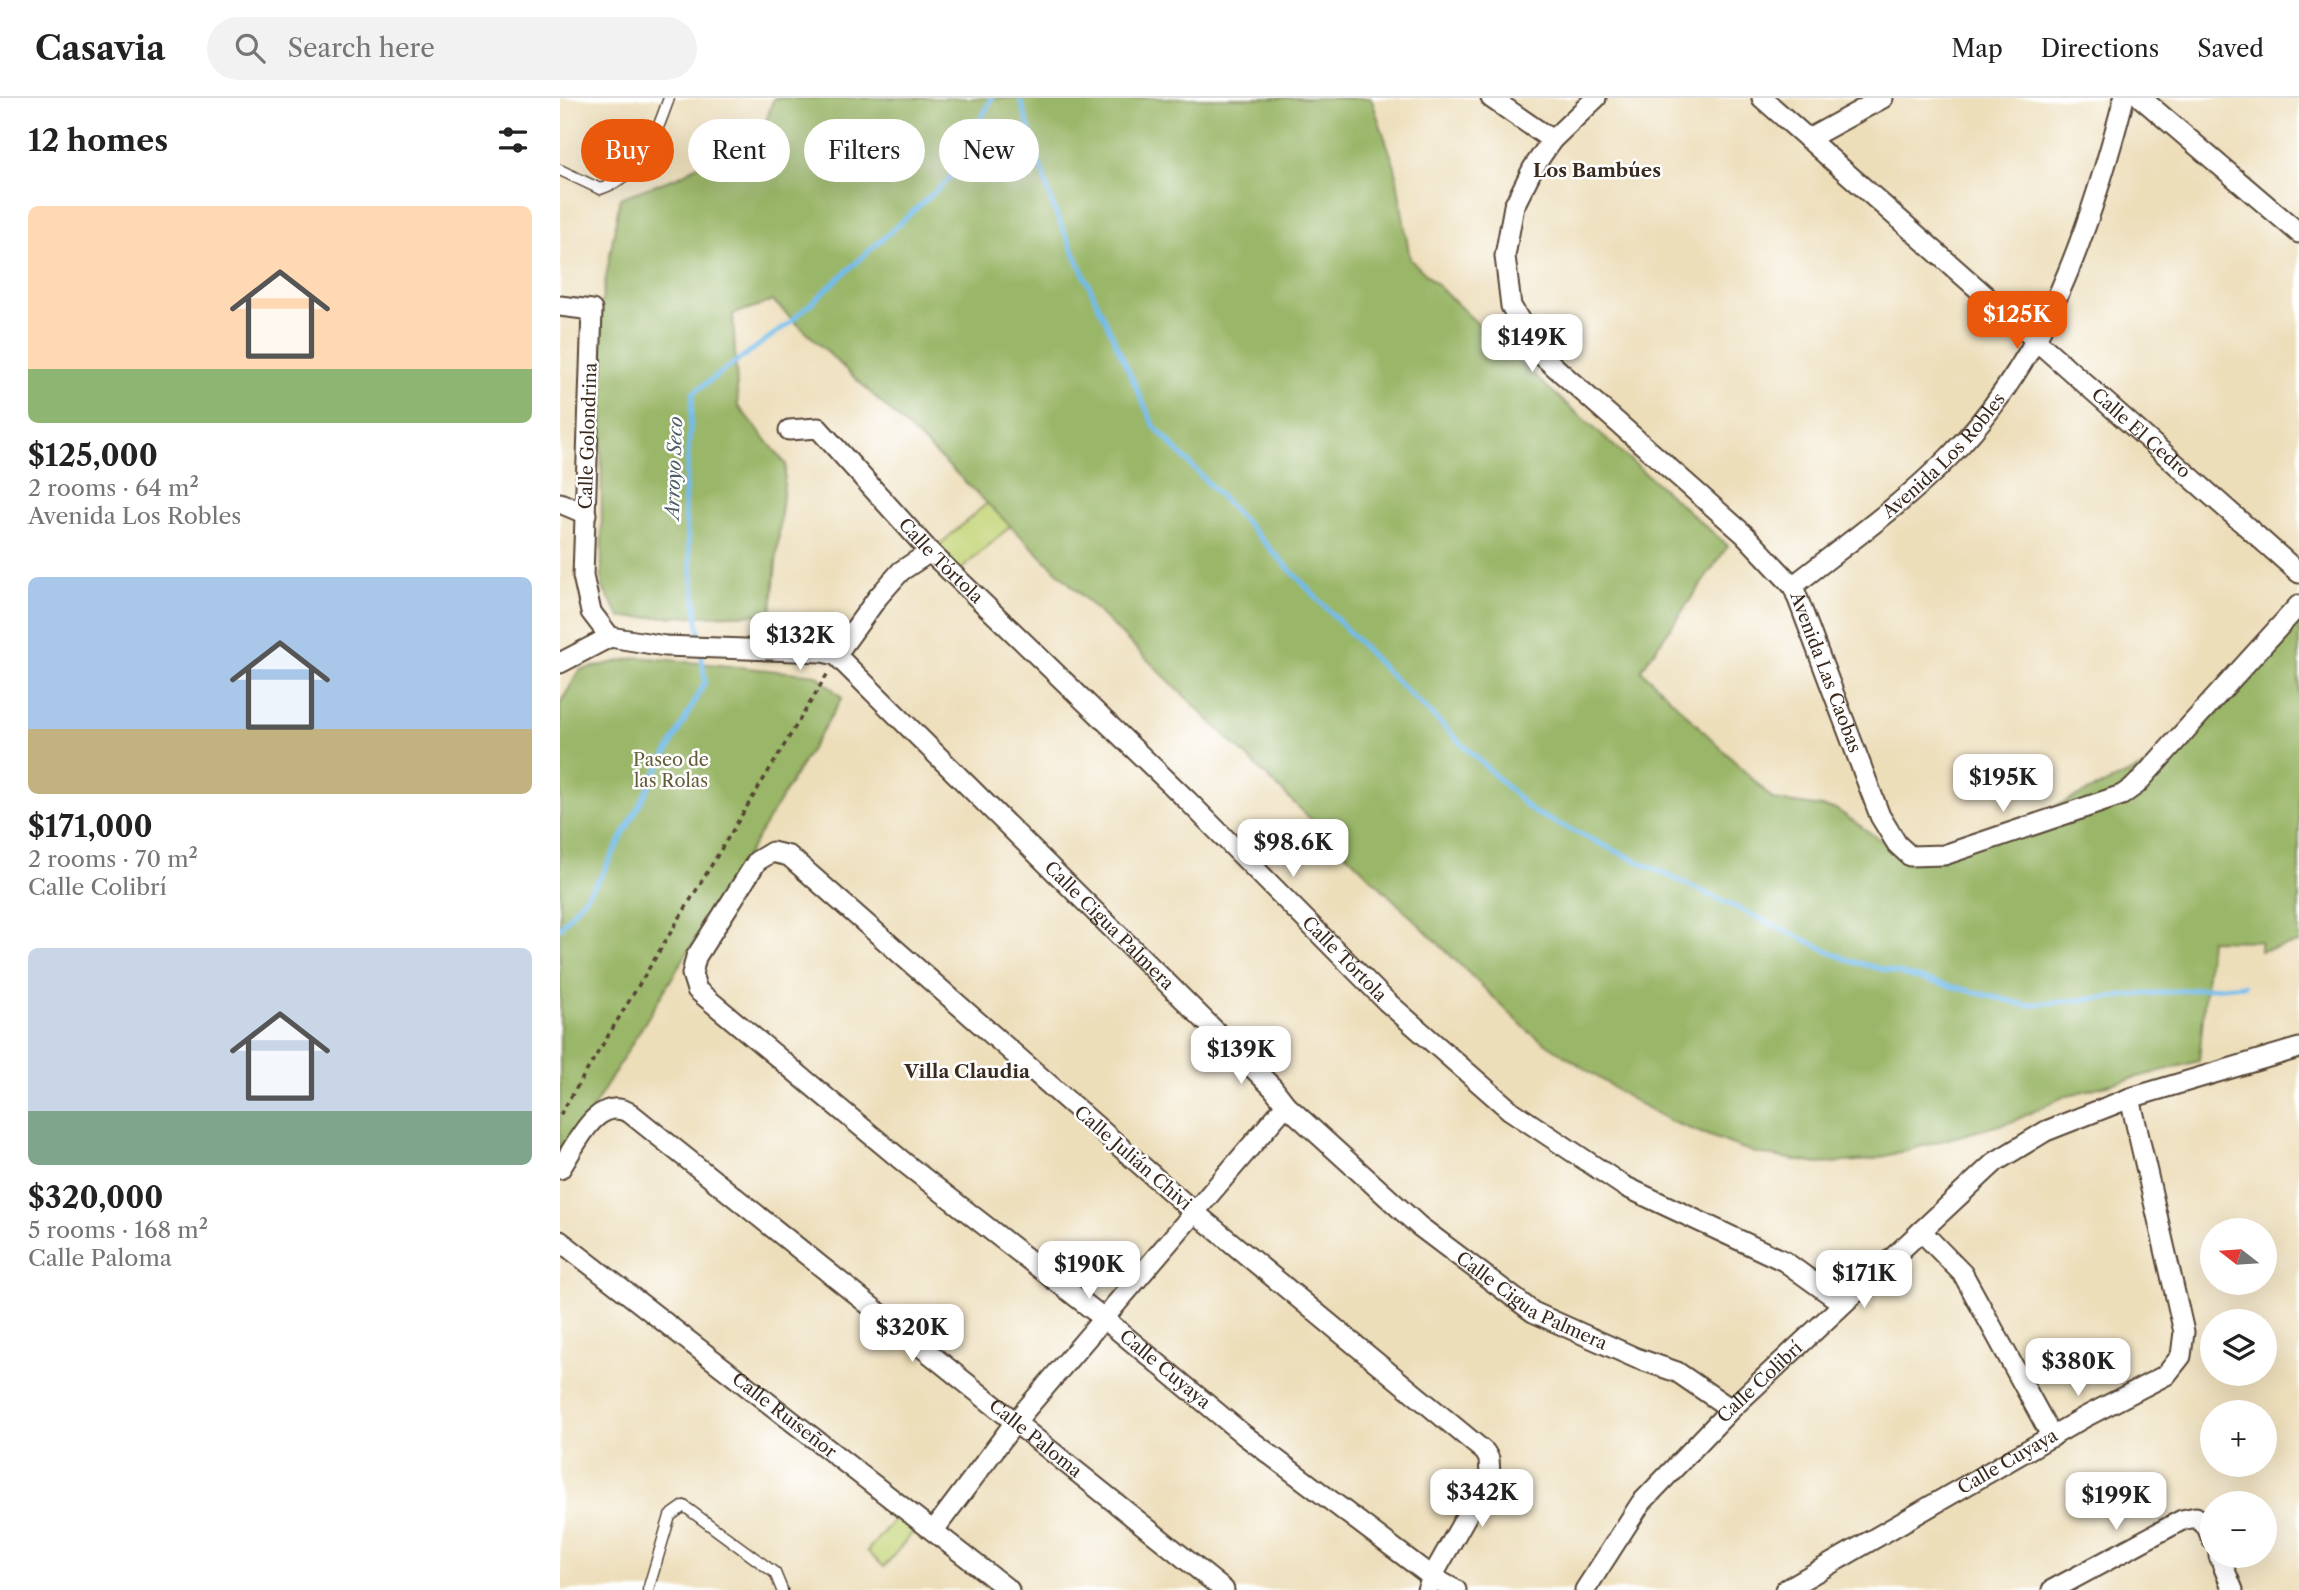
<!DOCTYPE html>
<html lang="en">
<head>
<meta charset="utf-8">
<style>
	body { margin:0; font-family:"Libre Caslon Text",serif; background:#f2f2f2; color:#222; height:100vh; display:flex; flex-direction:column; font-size:26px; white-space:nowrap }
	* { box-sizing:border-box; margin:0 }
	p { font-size:23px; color:#767676 }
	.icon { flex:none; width:38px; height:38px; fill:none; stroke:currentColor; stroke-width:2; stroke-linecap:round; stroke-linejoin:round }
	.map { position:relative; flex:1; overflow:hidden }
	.side { display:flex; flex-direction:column; background:#fff; width:560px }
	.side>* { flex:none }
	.hud { position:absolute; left:21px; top:21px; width:665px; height:63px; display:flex; gap:14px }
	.needle { width:46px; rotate:287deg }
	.controls { position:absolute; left:1640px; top:1120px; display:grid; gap:14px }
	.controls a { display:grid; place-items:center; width:77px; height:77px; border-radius:50%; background:#fff; box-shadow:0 7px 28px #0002; font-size:35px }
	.price { position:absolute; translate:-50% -60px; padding:0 16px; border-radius:14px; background:#fff; color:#222; font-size:23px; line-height:46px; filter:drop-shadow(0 2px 4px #0008) }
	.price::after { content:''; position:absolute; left:50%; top:42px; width:21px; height:16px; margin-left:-10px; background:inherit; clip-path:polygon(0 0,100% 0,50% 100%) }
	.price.on { background:#ea580c; color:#fff }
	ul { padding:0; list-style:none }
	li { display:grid; align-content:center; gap:14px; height:371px; padding:0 28px }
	li span { display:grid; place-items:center; height:217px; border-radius:10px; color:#555 }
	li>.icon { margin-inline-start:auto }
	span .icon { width:126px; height:126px; fill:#fffc; stroke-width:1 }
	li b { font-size:30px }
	h2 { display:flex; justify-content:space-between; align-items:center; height:84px; padding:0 28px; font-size:30px }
	.tag { padding:0 24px; border-radius:32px; background:#fff; box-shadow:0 7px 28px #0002; font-size:24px; line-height:63px }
	.tag.on { background:#ea580c; color:#fff }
	header { display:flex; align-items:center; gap:42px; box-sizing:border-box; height:98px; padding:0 35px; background:#fff; border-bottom:2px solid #e0e0e0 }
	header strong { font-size:33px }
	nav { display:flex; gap:38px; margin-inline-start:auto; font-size:24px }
	.search { width:490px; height:63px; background:#f2f2f2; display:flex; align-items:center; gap:18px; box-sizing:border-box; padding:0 24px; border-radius:38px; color:#767676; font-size:26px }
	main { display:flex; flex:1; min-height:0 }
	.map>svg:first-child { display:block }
	.green { fill:#c3d476; stroke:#7f7f4a; stroke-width:2 }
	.forest { fill:#9ab667; stroke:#6a7042; stroke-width:2 }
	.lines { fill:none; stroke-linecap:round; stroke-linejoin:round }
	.stream { stroke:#72bceb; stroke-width:5 }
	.service-casing { stroke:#564535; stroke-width:13 }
	.minor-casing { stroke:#564535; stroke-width:23 }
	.path { stroke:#564535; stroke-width:3.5; stroke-dasharray:5 5; stroke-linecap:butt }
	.service { stroke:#fff; stroke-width:10 }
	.minor { stroke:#fff; stroke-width:19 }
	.labels { text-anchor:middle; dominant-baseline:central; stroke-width:5; stroke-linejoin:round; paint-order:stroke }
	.street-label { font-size:18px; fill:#3b2a1e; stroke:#fff }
	.park-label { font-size:18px; fill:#645d38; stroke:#fff }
	.neighbourhood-label { font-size:19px; font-weight:bold; fill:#3b2a1e; stroke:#fff }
	.water-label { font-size:19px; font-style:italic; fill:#4e5d66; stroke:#fff }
</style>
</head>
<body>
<header>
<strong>Casavia</strong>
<div class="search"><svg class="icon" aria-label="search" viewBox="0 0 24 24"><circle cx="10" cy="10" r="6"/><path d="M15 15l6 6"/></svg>Search here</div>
<nav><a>Map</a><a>Directions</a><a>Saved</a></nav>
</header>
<main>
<section class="side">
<h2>12 homes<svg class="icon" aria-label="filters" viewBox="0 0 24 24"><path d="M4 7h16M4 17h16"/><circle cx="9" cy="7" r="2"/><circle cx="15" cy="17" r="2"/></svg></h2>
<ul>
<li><span style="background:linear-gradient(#ffd9b3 75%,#8fb573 0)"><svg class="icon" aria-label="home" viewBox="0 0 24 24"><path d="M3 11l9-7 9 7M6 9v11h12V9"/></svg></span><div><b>$125,000</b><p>2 rooms · 64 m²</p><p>Avenida Los Robles</p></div></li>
<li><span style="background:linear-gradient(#a9c7e8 70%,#c2b280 0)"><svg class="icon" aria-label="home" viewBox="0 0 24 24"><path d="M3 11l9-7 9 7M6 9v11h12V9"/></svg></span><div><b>$171,000</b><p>2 rooms · 70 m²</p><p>Calle Colibrí</p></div></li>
<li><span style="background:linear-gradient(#c9d6e8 75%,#7fa58c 0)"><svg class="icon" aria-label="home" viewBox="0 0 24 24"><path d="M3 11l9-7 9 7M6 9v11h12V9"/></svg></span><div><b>$320,000</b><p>5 rooms · 168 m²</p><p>Calle Paloma</p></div></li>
</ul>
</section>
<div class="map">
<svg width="1739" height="1492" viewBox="0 0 1739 1492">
	<rect width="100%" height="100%" fill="#fff"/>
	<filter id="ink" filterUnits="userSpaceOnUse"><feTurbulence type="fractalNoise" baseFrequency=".0143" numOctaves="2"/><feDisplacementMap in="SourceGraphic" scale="14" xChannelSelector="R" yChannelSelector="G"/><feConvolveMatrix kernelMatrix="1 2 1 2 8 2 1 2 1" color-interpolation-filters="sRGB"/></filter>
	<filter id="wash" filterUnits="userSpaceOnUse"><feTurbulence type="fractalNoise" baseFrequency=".00686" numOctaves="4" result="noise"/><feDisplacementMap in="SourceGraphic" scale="28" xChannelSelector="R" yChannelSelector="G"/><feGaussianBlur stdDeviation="1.57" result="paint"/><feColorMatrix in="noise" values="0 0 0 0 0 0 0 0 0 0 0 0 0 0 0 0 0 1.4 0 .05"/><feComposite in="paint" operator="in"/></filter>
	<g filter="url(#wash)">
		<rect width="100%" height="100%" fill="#eddeba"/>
		<!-- green -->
		<path class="green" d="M433,400L453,426L395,477L371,454Z
			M343,1411L359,1427L324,1469L307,1453Z"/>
		<!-- forest -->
		<path class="forest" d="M214,0H811L835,69L850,161L945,252L1168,448L1081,572L1214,702L1276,711L1339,755L1458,725L1601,661L1739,522V845L1700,853V843L1650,842L1639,963L1505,998L1454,1023L1311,1062L1258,1066L1195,1055L1112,1024L1066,998L969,934L395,374L213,203L173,216L178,308L226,366L211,516L61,520L42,489L41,208L60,100L120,78L205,26Z
			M79,559L257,577L282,600L0,1064V606L20,572Z"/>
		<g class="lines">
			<!-- stream -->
			<path class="stream" d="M460,0L493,109L594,328L824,571L973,714L1290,863L1466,907L1684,887
				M140,544L124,409L133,295L228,226L389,81L432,0
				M0,830L40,780L145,584L141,553"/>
		</g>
	</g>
	<g filter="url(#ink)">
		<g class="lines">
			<defs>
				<path id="service" d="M0,72L40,91C82,77 95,39 109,0
					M88,1492L110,1418L124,1408L215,1475L222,1492"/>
				<g id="minor">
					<path d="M931,0L992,42"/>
					<path id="s1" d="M1036,0L992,42L973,70L954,108L945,158L951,208L980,256L1185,437L1233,488L1320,718L1337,746L1350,758L1384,757L1562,697L1576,687L1739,507"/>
					<path id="s2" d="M1202,0L1739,475"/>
					<path d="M1581,0L1739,135"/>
					<path d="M1248,41L1323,0"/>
					<path d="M0,208L32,212L23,478L31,514L50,539"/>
					<path id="s3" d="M229,332L258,330L370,454L627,702L826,903L950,1012L1064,1088L1224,1163L1282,1205"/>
					<path d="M0,405L26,416"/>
					<path id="s4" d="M1233,488C1286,446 1342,407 1389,359C1487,260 1530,131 1564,0"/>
					<path d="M276,557L318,499L341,473L370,454"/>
					<path id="s5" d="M0,565L50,539L105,548L262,554L276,557L713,990L726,1007L859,1128L973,1214L1076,1260L1117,1274L1171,1311"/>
					<path id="s6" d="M0,1071C16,1048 36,996 70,1015L664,1492"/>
					<path d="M1361,1133L1403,1176L1492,1339"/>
					<path id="s7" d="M0,1143L449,1492"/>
					<path d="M374,1432L456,1323L726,1007"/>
					<path d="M1659,1458L1673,1492"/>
					<path id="s8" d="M867,1492L872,1479L930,1376L929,1361L925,1354L633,1113L229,758L212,754L197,763L136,859L132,876L137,892L346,1066L542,1219L684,1337L872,1479L896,1492"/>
					<path id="s9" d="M1025,1492L1081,1405L1171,1311L1435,1064L1486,1033L1570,1000L1739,950"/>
					<path id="s10" d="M1225,1492L1525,1319L1606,1277L1621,1258L1624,1234L1570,1000"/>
					<path d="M1492,1492L1622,1422L1636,1419L1647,1429L1652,1441"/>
				</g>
			</defs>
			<!-- service casing -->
			<use href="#service" class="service-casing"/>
			<!-- minor casing -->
			<use href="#minor" class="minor-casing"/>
			<!-- path -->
			<path class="path" d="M0,1017L268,575"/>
			<!-- service -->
			<use href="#service" class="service"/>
			<!-- minor -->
			<use href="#minor" class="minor"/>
		</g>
	</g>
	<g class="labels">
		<!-- street labels -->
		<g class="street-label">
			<text stroke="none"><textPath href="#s2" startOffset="506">Calle El Cedro</textPath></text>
			<text transform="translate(28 338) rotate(-88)">Calle Golondrina</text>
			<text stroke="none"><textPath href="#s4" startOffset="200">Avenida Los Robles</textPath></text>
			<text stroke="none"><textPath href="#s3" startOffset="210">Calle Tórtola</textPath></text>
			<text stroke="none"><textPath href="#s1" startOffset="730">Avenida Las Caobas</textPath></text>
			<text stroke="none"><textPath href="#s5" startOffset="668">Calle Cigua Palmera</textPath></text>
			<text stroke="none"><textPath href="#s3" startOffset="777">Calle Tórtola</textPath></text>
			<text transform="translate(573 1060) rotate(41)">Calle Julián Chivi</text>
			<text stroke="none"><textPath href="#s5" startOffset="1236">Calle Cigua Palmera</textPath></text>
			<text stroke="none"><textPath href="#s8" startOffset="1857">Calle Cuyaya</textPath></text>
			<text stroke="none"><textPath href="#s9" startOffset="273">Calle Colibrí</textPath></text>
			<text stroke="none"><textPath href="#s7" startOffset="284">Calle Ruiseñor</textPath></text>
			<text stroke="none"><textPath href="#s6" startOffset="620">Calle Paloma</textPath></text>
			<text stroke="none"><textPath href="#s10" startOffset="257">Calle Cuyaya</textPath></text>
		</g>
		<!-- park labels -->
		<g class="park-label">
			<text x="111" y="662">Paseo de<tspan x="111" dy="21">las Rolas</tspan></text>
		</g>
		<!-- neighbourhood labels -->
		<g class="neighbourhood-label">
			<text x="1037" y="72">Los Bambúes</text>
			<text x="407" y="973">Villa Claudia</text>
		</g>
		<!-- water labels -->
		<g class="water-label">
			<text transform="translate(114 370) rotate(-88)">Arroyo Seco</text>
		</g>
	</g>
</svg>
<div class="controls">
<a><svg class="needle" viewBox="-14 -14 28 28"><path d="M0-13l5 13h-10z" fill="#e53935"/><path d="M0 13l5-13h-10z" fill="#767676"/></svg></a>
<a><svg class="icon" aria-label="layers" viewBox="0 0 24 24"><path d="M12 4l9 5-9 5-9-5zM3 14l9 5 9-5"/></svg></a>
<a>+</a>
<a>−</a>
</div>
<b class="price on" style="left:1457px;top:253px">$125K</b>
<b class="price" style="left:972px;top:276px">$149K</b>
<b class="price" style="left:240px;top:574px">$132K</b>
<b class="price" style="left:1443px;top:716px">$195K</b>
<b class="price" style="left:733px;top:781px">$98.6K</b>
<b class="price" style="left:681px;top:988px">$139K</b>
<b class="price" style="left:529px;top:1203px">$190K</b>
<b class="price" style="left:1304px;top:1212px">$171K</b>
<b class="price" style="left:352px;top:1266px">$320K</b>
<b class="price" style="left:1518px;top:1300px">$380K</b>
<b class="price" style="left:922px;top:1431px">$342K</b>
<b class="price" style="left:1556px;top:1434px">$199K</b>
<div class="hud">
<a class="tag on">Buy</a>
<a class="tag">Rent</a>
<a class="tag">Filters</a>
<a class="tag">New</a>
</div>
</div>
</main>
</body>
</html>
